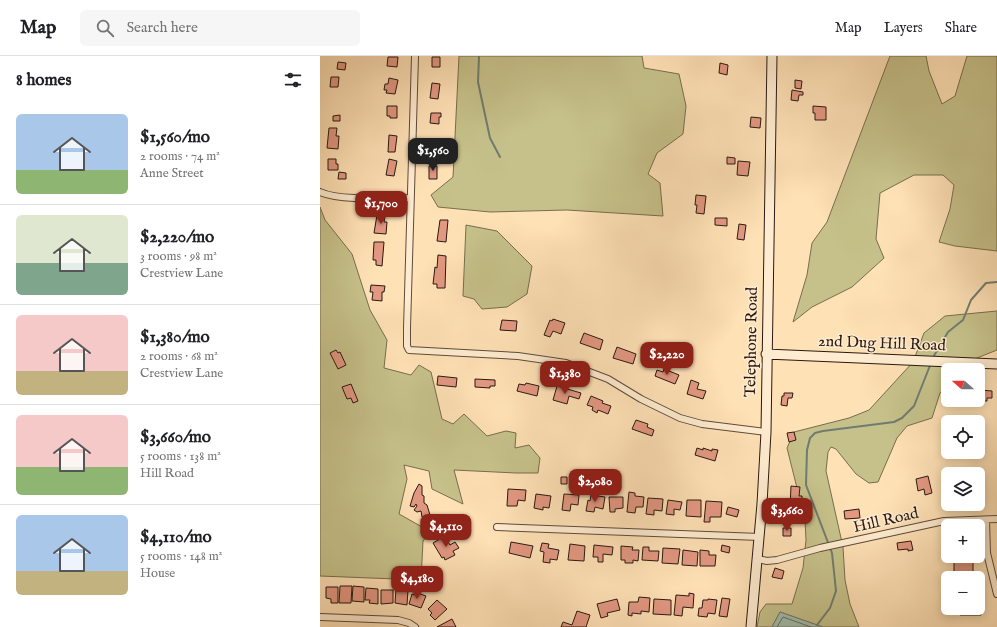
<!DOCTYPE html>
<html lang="en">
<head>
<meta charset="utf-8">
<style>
	body { margin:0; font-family:"IM FELL English",serif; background:#f6f6f6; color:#202124; height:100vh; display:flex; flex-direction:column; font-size:15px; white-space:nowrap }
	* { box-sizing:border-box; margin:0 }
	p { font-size:13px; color:#757577 }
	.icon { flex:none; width:22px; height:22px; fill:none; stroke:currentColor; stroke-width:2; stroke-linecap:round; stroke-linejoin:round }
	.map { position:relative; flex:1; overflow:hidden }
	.details { display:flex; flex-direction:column; background:#fff; width:320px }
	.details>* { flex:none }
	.needle { width:26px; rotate:291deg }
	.tools { position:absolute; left:621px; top:307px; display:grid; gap:8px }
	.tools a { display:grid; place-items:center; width:44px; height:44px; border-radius:6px; background:#fff; box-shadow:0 2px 10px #0003; font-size:20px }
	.price { position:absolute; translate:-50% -34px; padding:0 9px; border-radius:8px; background:#8f2418; color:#fff; font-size:13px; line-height:26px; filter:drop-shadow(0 1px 2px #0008) }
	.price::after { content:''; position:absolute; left:50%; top:24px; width:12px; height:9px; margin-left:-6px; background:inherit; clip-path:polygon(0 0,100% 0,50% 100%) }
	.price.selected { background:#222; color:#fff }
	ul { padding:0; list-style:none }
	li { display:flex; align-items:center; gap:12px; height:100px; padding:0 16px }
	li+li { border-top:1px solid #e0e0e0 }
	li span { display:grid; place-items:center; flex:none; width:112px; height:80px; border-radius:6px; color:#555 }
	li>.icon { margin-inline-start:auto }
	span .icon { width:48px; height:48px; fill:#fffc; stroke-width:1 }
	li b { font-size:17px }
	h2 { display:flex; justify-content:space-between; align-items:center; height:48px; padding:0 16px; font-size:17px }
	header { display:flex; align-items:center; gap:24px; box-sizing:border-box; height:56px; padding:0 20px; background:#fff; border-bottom:1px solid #e0e0e0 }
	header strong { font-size:19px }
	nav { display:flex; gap:22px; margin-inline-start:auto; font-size:14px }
	.search { width:280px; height:36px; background:#f6f6f6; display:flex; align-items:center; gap:10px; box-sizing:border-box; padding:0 14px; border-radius:6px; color:#757577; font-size:15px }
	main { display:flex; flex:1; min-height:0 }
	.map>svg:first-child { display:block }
	.green { fill:#c6c18a; stroke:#786d4e }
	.water { fill:#a0beaf; stroke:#707c70 }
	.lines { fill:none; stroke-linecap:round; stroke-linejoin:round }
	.shore { stroke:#646c60; stroke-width:1 }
	.stream { stroke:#707c70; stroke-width:2 }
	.building { fill:#e39882; stroke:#291911 }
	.street-casing { stroke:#5e4b3a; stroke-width:8 }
	.secondary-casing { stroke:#291911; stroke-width:11 }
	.street { stroke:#ffecd0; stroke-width:6 }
	.secondary { stroke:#ffecd0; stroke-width:9 }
	.labels { text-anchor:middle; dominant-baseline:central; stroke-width:3; stroke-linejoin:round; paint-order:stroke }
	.street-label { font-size:16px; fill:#291911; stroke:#ffecd0 }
</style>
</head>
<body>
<header>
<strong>Map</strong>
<div class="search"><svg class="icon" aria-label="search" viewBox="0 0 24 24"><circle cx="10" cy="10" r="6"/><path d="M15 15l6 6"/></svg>Search here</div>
<nav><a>Map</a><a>Layers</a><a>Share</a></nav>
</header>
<main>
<section class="details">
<h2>8 homes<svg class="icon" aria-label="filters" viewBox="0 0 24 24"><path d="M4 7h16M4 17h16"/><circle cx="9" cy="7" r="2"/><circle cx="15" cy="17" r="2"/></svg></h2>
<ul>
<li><span style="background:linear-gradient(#a9c7e8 70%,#8fb573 0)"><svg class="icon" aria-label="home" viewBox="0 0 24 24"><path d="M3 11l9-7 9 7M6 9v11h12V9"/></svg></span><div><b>$1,560/mo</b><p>2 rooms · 74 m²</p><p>Anne Street</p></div></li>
<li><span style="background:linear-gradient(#dfe7d0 60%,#7fa58c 0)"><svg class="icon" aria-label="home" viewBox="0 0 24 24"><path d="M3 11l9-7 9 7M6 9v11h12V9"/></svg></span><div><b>$2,220/mo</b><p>3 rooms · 98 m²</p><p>Crestview Lane</p></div></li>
<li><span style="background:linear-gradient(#f6c9c9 70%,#c2b280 0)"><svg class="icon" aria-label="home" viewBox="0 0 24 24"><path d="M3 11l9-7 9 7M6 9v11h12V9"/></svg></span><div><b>$1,380/mo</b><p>2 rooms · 68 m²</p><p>Crestview Lane</p></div></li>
<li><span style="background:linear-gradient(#f6c9c9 65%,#8fb573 0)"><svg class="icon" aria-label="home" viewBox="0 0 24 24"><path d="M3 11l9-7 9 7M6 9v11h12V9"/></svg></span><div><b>$3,660/mo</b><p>5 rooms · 138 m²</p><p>Hill Road</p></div></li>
<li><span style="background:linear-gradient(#a9c7e8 70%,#c2b280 0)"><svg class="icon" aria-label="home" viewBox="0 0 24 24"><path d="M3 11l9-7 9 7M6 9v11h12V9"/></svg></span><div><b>$4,110/mo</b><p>5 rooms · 148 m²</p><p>House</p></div></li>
</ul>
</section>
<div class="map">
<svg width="677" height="571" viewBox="0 0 677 571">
	<rect width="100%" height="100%" fill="#ffe1b6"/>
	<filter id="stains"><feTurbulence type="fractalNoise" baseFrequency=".005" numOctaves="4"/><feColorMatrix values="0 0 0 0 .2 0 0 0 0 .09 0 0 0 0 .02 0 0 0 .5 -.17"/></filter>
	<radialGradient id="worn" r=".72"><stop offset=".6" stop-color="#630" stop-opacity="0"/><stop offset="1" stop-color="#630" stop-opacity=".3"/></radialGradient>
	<!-- green -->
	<path class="green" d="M139,0H322L324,12L359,18L366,50L363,78L337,97L328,118L340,127L343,160L247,154L170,156L118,151L111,139L133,121Z
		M570,0H606L609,15L622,48L635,40L647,0H677V195L635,190L619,186L630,153L634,129L623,119H594L560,137L556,183L564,202L532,231L492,251L473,266L487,219L492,187L507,166Z
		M0,151L5,164L32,198L50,254L67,284L64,312L91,319L99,309L111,316L122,363L133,368L144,358L167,380L186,375L196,377L195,392L209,389L220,402L218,417H196L134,414L143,448L112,433L109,415L84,409L87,423L79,458L111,476L103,485L101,524L0,520Z
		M146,169L177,175L212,210L207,238L187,251L162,253L154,243L143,240Z
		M677,255V294L657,302L639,314H628V328L620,337L612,362L587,370L577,382L558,426L549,427L536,418L516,393L511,391L508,396L506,415L523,491L525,524L530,548L539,571H503L460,556L452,571H437L440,556L446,548H472L483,512L486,484L485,464L467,392L474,376L529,362L549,354L593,306L604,277L625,260Z"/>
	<!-- water -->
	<path class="water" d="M460,556L497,569L503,571H452Z"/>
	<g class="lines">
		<!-- shore -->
		<path class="shore" d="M457,571L463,561L491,571"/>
		<!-- stream -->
		<path class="stream" d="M159,0L158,26L170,82L180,101
			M612,303L628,276L643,264L651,244L666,227L677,226
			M497,569L510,552L516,535L512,497L486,429L487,394L490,382L495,377L503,375L574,366L582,362L594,350L611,307"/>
	</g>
	<!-- building -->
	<path class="building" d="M68,1H78L77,11L67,10Z
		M112,1H120V11H112Z
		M18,6L26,7L25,14L17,13Z
		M400,7L408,9L407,19L399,17Z
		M11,21H19L18,31H10Z
		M69,22L78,24L75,38L66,37L67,34H64L65,28H68Z
		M475,24L482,25L481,33L475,32Z
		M112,27L120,28L118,43L110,42Z
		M472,34L483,36V39H479L478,45L471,44Z
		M67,50H77V62H70V60H67Z
		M493,50L506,51V64H495V57H493Z
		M111,57H121V61H119V68L110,67Z
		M20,59V65H13V60Z
		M431,61L441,62L440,72L430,71Z
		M9,72H17L16,80H19L18,93L7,92Z
		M69,79L77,80L75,96H68Z
		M116,85L125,86L124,96L112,95L113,86H116Z
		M407,101L415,102V108H407Z
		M8,103H16V108H18V114H8Z
		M69,103L77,105L74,120L66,119Z
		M418,105L430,106L428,120L417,119Z
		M109,110H117V123H109Z
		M19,116L26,117V123H18Z
		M376,139L386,140L384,158L376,157L377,149H375Z
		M57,159L65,160L64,166H67L66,178L54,177Z
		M395,162H407V170L395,169Z
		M120,164H128L126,186L117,185Z
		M419,168L426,169L424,184L417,183Z
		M54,186H64L62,210L56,209V204H53Z
		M118,199L126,200L125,232H117V228H113L115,211L117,212Z
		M51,229L65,230L64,236H62V245L52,244L53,236H50Z
		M233,263L245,267L241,278L233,275L230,281L224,279L230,264L232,265Z
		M182,264L197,265L196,275L180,274Z
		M264,277L283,284L280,294L260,287Z
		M297,291L316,298L313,308L293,302Z
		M16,294L18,297L20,296L26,309L18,313L10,297Z
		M344,313L359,319L355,328L335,320L337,314L343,316Z
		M118,320L137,322L136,331L117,329Z
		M155,323L175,324V330H170V332L155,331Z
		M371,324L379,327L377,333L386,335L383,343L367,338Z
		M206,327L219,330L217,340L197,335L199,328L205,329Z
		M31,328L38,345L33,347L31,342L27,343L22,331Z
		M237,330L261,337L259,343L249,340L247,348L233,344Z
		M660,334L672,335V342H667V345H659Z
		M464,337H473L472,342H468L467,350L461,349L462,340H464Z
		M271,340L283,345L282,347L291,350L288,358L278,354L277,357L272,354L273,351L267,349Z
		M316,364L328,368L327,371L334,374L332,380L312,373Z
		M474,376L476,384L469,386L467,377Z
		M377,392L383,394V392L392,395V393L398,394L395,405L375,399Z
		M608,420L612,437L605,439L604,433L598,435L596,423Z
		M241,421H247V428H241Z
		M99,428L102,430V439L104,440V447L107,449L110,459L102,461L101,455L97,456L94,454L97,450L96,448L94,451L90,450L94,437Z
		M471,430L480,431L479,440H482V453L470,452Z
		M188,433L206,434L205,445L198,444L197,450H187Z
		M309,436L315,437V440L324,441L323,451H316L315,457L307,456Z
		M216,438L231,440L229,452L223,451V454L214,452Z
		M244,438L259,439L258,449L251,448L250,455L242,454Z
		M271,439L285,441L283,453L275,451L274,456L266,455L268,444L270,445Z
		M289,441H303V452L295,453V456H290Z
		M328,442L343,443L342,455L334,454V459L326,458Z
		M348,444L362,446L360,454L354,453V459L346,458Z
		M367,444H381V461L366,460Z
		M386,445L402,446L401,461H390V466H384Z
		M408,451L419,454L417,461L406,458Z
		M539,453L540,462L525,463L524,455Z
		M463,472H471V480H463Z
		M125,480L130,489L135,486L139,492L133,495L135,499L125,504L124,501L122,502L113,487Z
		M591,485L593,494L588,495V493L578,494L577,487Z
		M191,486L213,490L210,502L189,497Z
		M222,487L229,488L228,492L239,494L237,504L230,503V507L223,506L224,496L220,495Z
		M250,488L265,490L264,505L248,504Z
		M274,489L293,491L292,499L283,498V506H278V501H273Z
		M402,489L410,491L409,497L401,495Z
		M301,490L313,491L312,494H319L318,505L313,504V507H305V504H301Z
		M323,491H329V495H339L338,505L322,504Z
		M343,492L360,493L358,508L342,507Z
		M363,494L378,496L377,510L362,509Z
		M380,494L389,495V499H396L395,510H380Z
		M634,505H653V516H634Z
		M455,512L464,515L462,523L452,521Z
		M658,519V531V522H638V520Z
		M20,530H32L31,547H19Z
		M33,530L44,531V546L32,545Z
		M6,531H18V547H11V543L6,542Z
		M46,532L58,533V548L49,547L50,544H45Z
		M76,533L88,534L87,549L75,547Z
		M61,534H73V547L61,548Z
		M95,536L106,540L101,552L89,548L92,538L94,539Z
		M369,537L374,538L373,552L363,551L362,560L354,559L356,539L369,540Z
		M319,541L330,542L329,556L321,555V558L312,557V560L308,559L309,546H318Z
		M402,542L410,543L407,561L399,560Z
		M297,543L300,554L287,557L288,560L281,562L277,548Z
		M334,543L351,544V559L333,558Z
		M388,543L397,544L395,558L388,557L387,561L378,560L379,552H382L383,544H388Z
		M117,544L127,553L115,564L110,559L112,557L108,553Z
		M658,547H661V559H640V553H643V552H658Z
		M257,555L270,559L266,571H241L243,566L252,569Z
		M132,563L136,571H117Z"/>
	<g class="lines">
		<defs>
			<path id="street" d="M95,0L87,272V290L89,294L198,300L246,307L288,323L321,343L360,362L382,368L446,376
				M0,136C19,145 67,142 90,142
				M666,464L667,497L677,538
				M177,471L440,481
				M438,503L447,505L457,504L500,492L624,465L677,463
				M0,561L78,564L89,567L95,571"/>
			<path id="secondary" d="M446,298L677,308
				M431,571L442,448L446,376L452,0"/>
		</defs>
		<!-- street casing -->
		<use href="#street" class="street-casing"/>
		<!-- secondary casing -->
		<use href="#secondary" class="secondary-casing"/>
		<!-- street -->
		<use href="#street" class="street"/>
		<!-- secondary -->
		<use href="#secondary" class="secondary"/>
	</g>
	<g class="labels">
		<!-- street labels -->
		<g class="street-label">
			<text transform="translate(432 286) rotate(-89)">Telephone Road</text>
			<text transform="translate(562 288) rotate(2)">2nd Dug Hill Road</text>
			<text transform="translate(566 465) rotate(-13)">Hill Road</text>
		</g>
	</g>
	<rect width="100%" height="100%" filter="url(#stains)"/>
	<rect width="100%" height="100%" fill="url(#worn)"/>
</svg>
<div class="tools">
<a><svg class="needle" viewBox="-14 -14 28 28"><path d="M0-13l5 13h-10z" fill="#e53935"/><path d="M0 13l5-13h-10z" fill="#757577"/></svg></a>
<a><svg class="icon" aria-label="locate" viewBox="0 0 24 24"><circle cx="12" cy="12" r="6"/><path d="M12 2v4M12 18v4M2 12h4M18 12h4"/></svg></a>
<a><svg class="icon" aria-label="layers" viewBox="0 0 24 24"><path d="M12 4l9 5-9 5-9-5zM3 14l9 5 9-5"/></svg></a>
<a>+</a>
<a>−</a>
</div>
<b class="price selected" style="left:113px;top:116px">$1,560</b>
<b class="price" style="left:61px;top:169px">$1,700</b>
<b class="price" style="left:347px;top:320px">$2,220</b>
<b class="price" style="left:245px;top:339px">$1,380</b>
<b class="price" style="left:275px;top:447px">$2,080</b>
<b class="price" style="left:467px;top:476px">$3,660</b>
<b class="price" style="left:126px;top:492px">$4,110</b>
<b class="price" style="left:97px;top:544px">$4,180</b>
</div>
</main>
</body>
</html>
